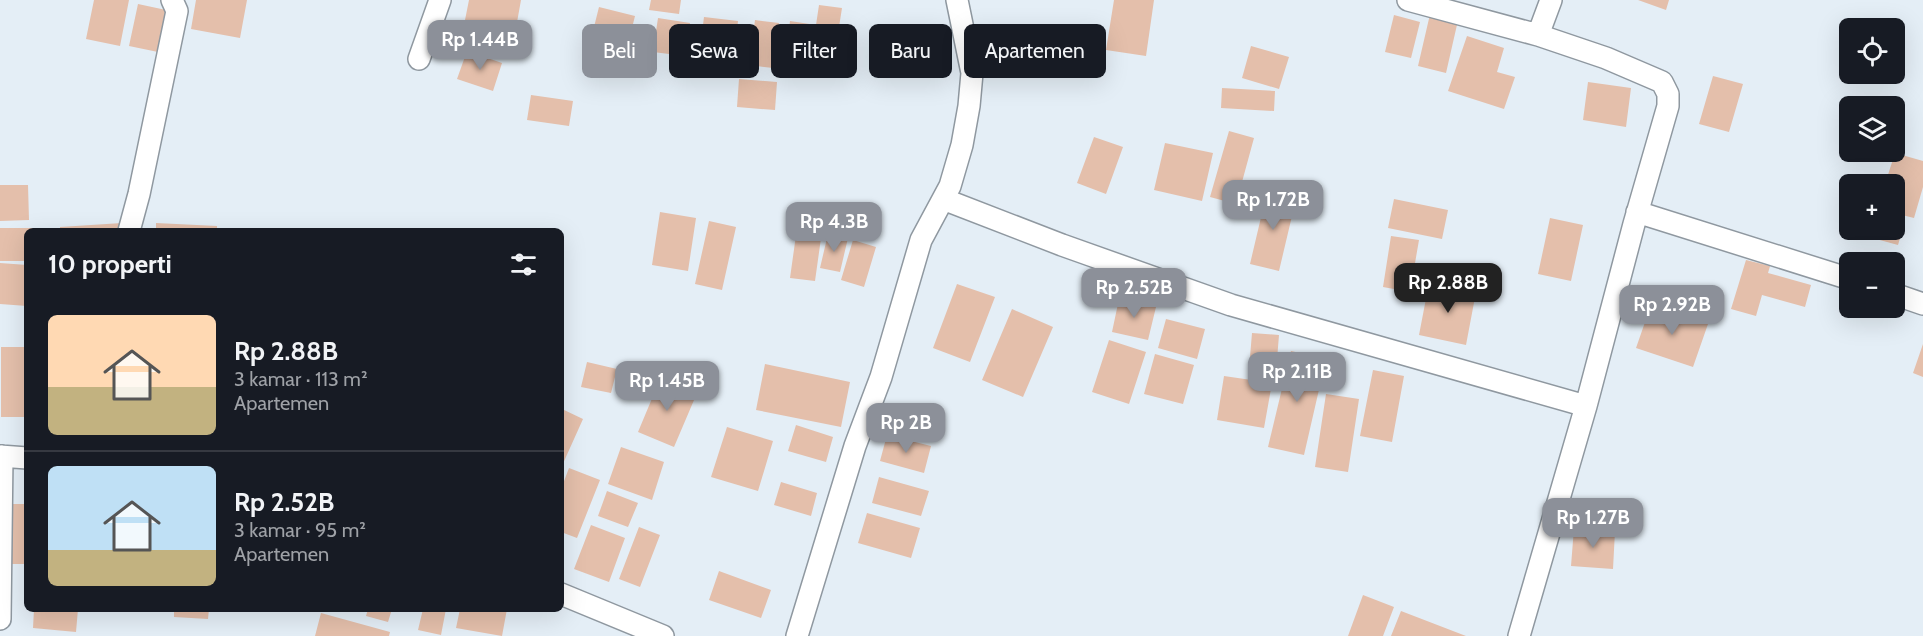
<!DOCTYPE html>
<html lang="id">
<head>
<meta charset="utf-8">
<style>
	body { margin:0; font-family:Cabin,sans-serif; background:#20242c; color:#f1f3f6; height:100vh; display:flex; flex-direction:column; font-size:22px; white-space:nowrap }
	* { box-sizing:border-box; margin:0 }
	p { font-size:20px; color:#9ea1a6 }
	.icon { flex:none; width:33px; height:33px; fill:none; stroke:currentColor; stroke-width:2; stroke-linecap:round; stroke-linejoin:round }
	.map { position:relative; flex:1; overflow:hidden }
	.details { position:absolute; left:24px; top:228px; width:540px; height:384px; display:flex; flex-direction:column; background:#171b24; border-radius:9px; box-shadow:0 6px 24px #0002 }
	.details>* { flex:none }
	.hud { position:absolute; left:582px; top:24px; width:570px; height:54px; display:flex; gap:12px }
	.controls { position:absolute; left:1839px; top:18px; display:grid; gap:12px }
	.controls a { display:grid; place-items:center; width:66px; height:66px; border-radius:9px; background:#171b24; box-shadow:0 6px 24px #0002; font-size:30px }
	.price { position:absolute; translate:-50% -51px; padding:0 14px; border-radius:12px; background:#8c9099; color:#fff; font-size:20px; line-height:39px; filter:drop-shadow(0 2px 3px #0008) }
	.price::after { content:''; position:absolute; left:50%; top:36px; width:18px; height:14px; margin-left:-9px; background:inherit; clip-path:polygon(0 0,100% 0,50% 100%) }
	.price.current { background:#222; color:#fff }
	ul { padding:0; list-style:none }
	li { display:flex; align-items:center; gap:18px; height:150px; padding:0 24px }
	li+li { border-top:2px solid #363941 }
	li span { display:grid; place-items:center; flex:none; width:168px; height:120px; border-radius:9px; color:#555 }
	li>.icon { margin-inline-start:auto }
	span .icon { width:72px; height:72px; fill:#fffc; stroke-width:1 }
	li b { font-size:26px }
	h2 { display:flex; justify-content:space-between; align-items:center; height:72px; padding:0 24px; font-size:26px }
	.chip { padding:0 21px; border-radius:9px; background:#171b24; box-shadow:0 6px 24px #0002; font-size:21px; line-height:54px }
	.chip.current { background:#8c9099; color:#fff }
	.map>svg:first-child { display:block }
	.building { fill:#e4bfab }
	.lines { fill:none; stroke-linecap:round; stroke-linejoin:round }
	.street-casing { stroke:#8f98a0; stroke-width:24 }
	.street { stroke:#fff; stroke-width:21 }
</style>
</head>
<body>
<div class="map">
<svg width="1923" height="636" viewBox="0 0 1923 636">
	<rect width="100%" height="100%" fill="#e4eef6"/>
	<!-- building -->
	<path class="building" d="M94,0H129L120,46L86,39Z
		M196,0H247L240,38L191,29Z
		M469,0H521L514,39L463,30Z
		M651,0H681L679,14L649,10Z
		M1114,0H1154L1146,56L1106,50Z
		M1638,0H1669L1666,10Z
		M138,4L166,10L158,52L129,46Z
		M819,5L842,8L833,65L810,62L808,71L784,68L790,21L816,25Z
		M599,7L635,16L620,76L584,67Z
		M1431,10L1459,16L1446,73L1418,66Z
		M1394,15L1420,22L1411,58L1385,52Z
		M704,17L738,21L732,75L697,71Z
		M658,18L690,23L685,56L653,52Z
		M755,20L779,23L773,68L749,65Z
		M1467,36L1504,48L1497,72L1515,77L1504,109L1448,91Z
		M1251,46L1289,57L1279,89L1242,78Z
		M467,51L502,63L493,91L457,79Z
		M1713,76L1743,84L1729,132L1699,124Z
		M739,79L777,82L775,110L737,107Z
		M1588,82L1631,88L1626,127L1583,120Z
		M1222,88L1275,91L1274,111L1221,108Z
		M531,95L573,101L569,126L527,120Z
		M1229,131L1254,138L1236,204L1210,197Z
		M1094,137L1123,147L1106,194L1077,183Z
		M1165,143L1213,153L1202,201L1154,190Z
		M1895,153L1923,161V187L1914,218L1894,213V184H1885Z
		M0,185H28L29,220L0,221Z
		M1267,192L1296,199L1279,271L1250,264Z
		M1394,199L1448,210L1442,239L1388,228Z
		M660,212L696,218L688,271L652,265Z
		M1550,218L1583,225L1571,281L1538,274Z
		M709,221L736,227L722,290L695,284Z
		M122,223L123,231H60V227Z
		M156,223L217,226V231H156Z
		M1894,226L1903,228L1898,245L1876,239L1878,230H1894Z
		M0,228H33V231H27V261H0Z
		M797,228L822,231L815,281L790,278Z
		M828,234L848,238L840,272L820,268Z
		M1391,236L1419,240L1410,292L1383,287Z
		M853,240L876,247L864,287L841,280Z
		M1746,260L1770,266L1768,273L1811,285L1805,307L1762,295L1756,316L1731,309Z
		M0,263L27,265V306L0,304Z
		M1429,283L1476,292L1466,345L1419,335Z
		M957,284L995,297L970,362L933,348Z
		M1119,299L1156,307L1148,340L1112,332Z
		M1651,305L1708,324L1693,367L1636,348Z
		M1012,309L1053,327L1023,397L982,380Z
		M1166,319L1205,329L1197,359L1158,348Z
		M1252,333L1279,335L1276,372L1249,369Z
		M1109,340L1146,352L1129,404L1092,392Z
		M1923,344V377L1913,373Z
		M1,347H27V417H1Z
		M1291,351L1326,359L1304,455L1268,447Z
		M1155,354L1194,365L1183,404L1144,394Z
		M587,362L617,369L611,393L581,387Z
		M765,364L850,382L841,427L756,410Z
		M1373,370L1404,376L1392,442L1360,436Z
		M1224,376L1272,383L1264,428L1217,420Z
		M661,377L697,393L674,447L638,432Z
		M1326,394L1359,399L1348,472L1315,467Z
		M562,409L583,419L561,468V412Z
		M796,425L833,437L826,462L788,451Z
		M727,427L773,441L758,491L711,477Z
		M887,435L931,446L924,473L880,461Z
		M621,447L664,462L652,500L608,484Z
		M569,468L600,480L577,538L561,532V489Z
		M879,477L929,491L921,516L872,503Z
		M781,482L817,493L811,516L774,505Z
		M607,491L638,503L628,527L598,516Z
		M7,504H27V564H7Z
		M867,513L920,528L911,558L858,543Z
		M591,525L625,538L609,582L574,569Z
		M639,527L660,535L640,587L619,579Z
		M1574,528L1615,531L1613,569L1571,566Z
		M719,571L771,590L761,618L709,600Z
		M1363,595L1394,607L1383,636H1348Z
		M34,609H78L76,632L33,628Z
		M174,609H209L208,619L174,617Z
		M368,609H392L388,622L366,616Z
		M423,609H446L441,635L418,630Z
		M460,609H507L502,636L456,628Z
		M1401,611L1466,636H1391Z
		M321,613L390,632L389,636H315Z"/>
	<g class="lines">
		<defs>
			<path id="street" d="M1408,0L1538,35L1606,58L1662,82L1668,94V106L1634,224L1586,406L1519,636
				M1538,35L1551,0
				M419,59L440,0
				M943,199L1062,245L1231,305L1586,406
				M1637,212L1850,279
				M129,231L139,194L177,11L172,0
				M1894,294L1923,304
				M0,456L27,458
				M561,594L663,636
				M0,619L2,456
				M797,636L855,446L881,377L921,240L950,186L962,145L969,106L972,73L957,0"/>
		</defs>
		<!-- street casing -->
		<use href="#street" class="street-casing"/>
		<!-- street -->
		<use href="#street" class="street"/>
	</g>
</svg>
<div class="controls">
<a><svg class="icon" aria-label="locate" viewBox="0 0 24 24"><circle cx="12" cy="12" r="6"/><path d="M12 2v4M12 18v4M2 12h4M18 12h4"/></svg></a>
<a><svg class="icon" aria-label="layers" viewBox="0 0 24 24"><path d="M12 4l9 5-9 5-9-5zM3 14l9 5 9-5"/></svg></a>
<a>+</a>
<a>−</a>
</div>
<b class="price" style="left:480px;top:71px">Rp 1.44B</b>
<b class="price" style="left:1273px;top:231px">Rp 1.72B</b>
<b class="price" style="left:834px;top:253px">Rp 4.3B</b>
<b class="price current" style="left:1448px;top:314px">Rp 2.88B</b>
<b class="price" style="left:1134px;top:319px">Rp 2.52B</b>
<b class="price" style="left:1672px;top:336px">Rp 2.92B</b>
<b class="price" style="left:1297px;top:403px">Rp 2.11B</b>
<b class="price" style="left:667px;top:412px">Rp 1.45B</b>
<b class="price" style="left:906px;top:454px">Rp 2B</b>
<b class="price" style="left:1593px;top:549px">Rp 1.27B</b>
<div class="hud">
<a class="chip current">Beli</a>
<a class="chip">Sewa</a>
<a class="chip">Filter</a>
<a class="chip">Baru</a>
<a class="chip">Apartemen</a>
</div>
<section class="details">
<h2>10 properti<svg class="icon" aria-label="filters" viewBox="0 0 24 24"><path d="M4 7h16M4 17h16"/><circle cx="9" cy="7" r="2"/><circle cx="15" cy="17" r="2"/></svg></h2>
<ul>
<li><span style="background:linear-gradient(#ffd9b3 60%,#c2b280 0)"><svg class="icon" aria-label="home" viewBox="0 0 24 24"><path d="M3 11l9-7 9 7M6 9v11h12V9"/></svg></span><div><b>Rp 2.88B</b><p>3 kamar · 113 m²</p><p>Apartemen</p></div></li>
<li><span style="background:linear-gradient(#bfe0f5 70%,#c2b280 0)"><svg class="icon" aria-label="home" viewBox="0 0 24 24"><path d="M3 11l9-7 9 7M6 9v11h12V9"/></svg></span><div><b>Rp 2.52B</b><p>3 kamar · 95 m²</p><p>Apartemen</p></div></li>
</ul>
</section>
</div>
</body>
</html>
